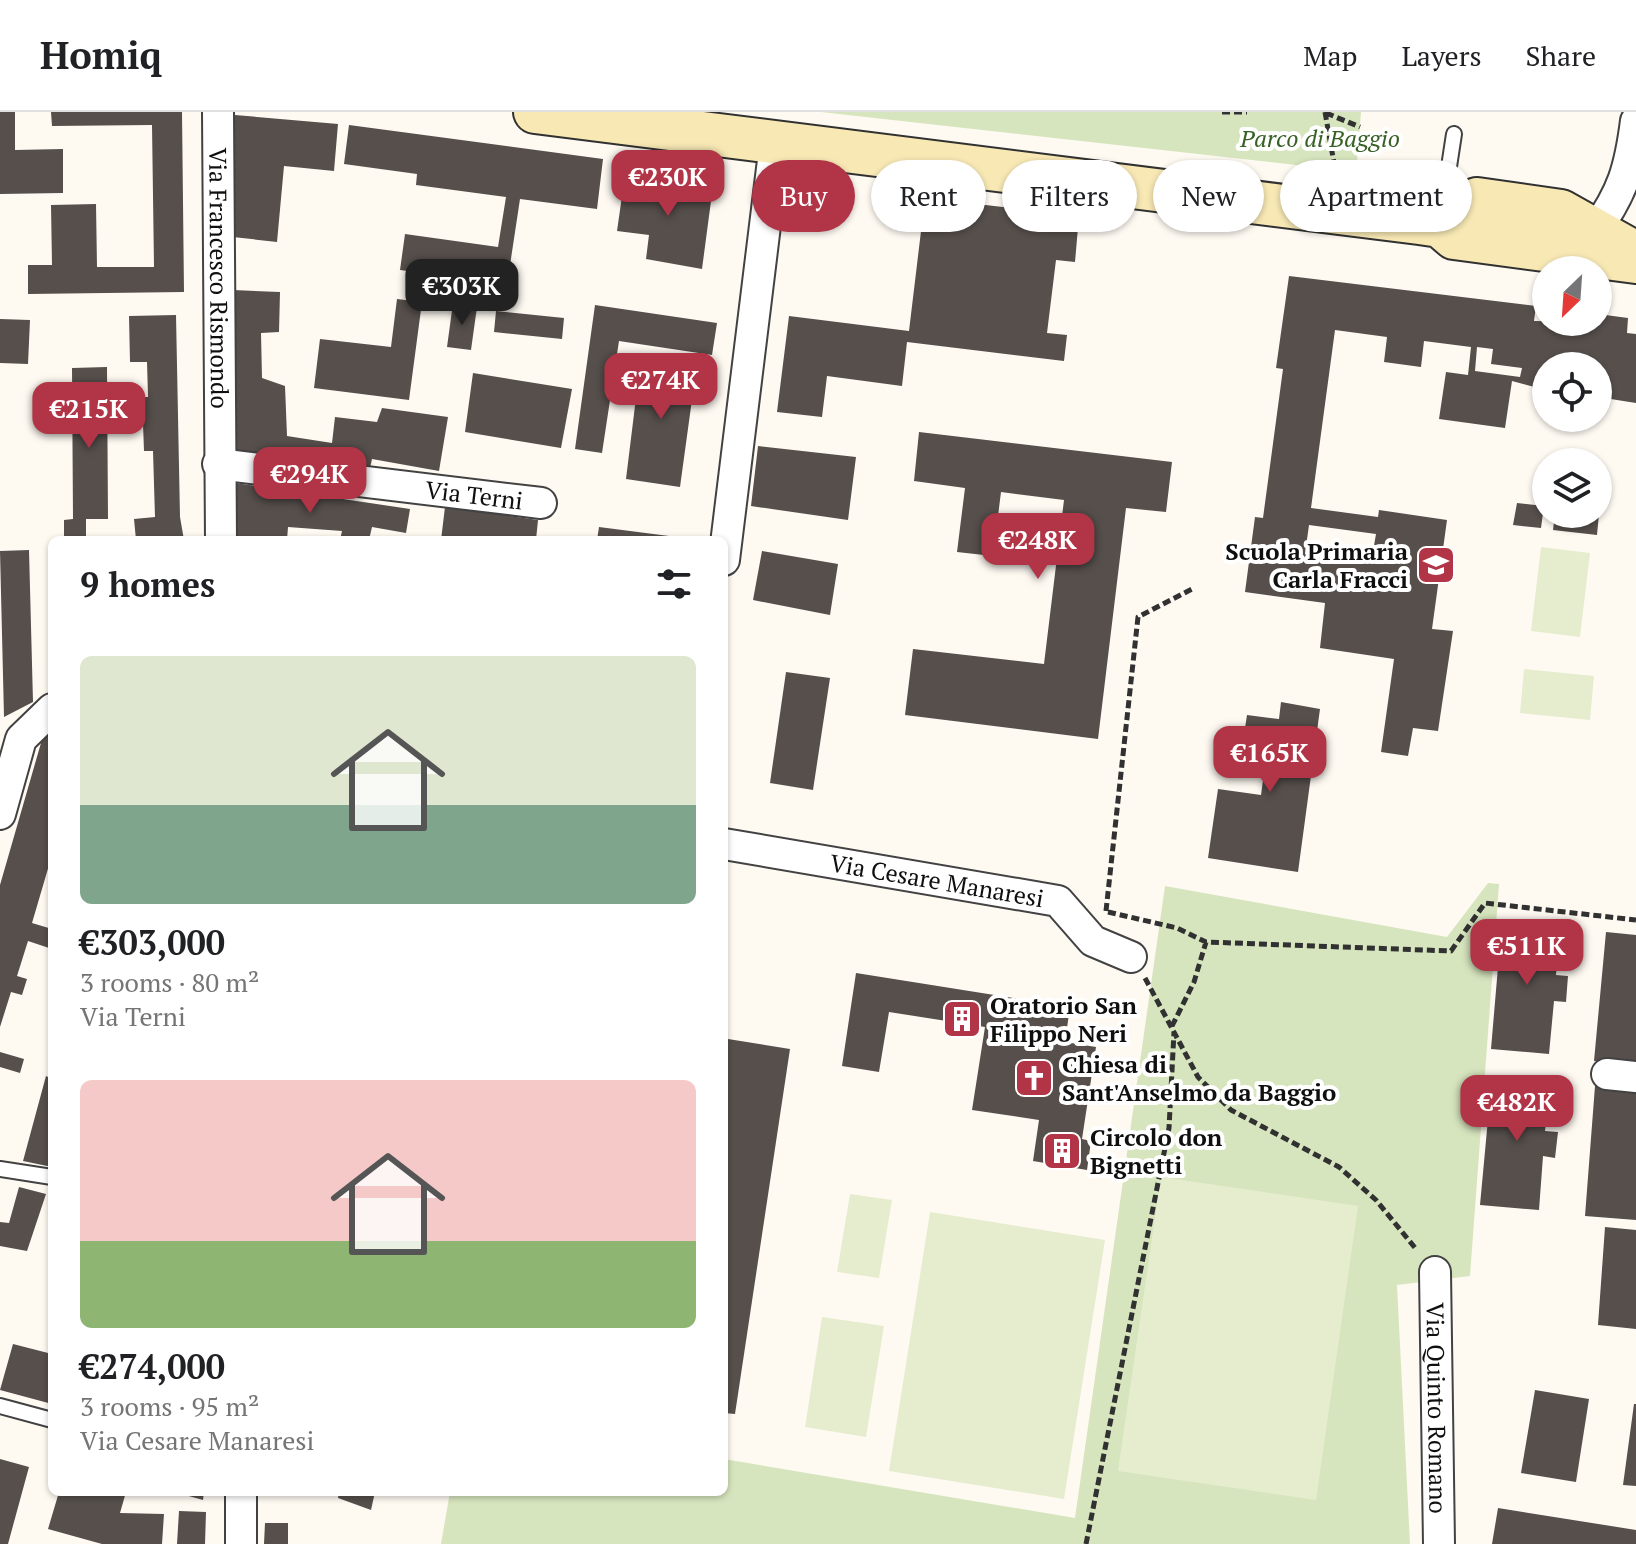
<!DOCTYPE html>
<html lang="en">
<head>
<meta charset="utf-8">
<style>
	body { margin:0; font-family:"PT Serif",serif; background:#f6f6f6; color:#202124; height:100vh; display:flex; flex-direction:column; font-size:30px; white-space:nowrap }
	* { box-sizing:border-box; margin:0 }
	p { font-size:26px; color:#757577 }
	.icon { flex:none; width:44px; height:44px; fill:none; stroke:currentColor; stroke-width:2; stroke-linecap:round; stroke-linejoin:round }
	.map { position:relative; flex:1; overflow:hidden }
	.details { position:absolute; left:48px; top:424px; width:680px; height:960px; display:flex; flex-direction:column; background:#fff; border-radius:12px; box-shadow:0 2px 6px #0004 }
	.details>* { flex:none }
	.top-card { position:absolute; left:752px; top:48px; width:760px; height:72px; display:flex; gap:16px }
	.needle { width:52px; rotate:205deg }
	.fabs { position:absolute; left:1532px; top:144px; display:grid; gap:16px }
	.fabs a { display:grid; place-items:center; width:80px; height:80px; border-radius:50%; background:#fff; box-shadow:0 2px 6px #0004; font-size:40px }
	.price { position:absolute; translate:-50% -68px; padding:0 18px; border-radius:16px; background:#b23447; color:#fff; font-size:26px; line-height:52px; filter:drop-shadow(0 2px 4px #0008) }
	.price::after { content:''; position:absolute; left:50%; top:48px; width:24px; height:18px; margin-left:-12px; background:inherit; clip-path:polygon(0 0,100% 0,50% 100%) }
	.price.current { background:#222; color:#fff }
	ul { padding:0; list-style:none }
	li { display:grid; align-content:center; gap:16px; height:424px; padding:0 32px }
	li span { display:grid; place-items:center; height:248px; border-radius:12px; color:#555 }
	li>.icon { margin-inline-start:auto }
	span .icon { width:144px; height:144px; fill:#fffc; stroke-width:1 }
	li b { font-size:34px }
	h2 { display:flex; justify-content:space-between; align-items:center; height:96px; padding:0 32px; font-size:34px }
	.chip { padding:0 28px; border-radius:36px; background:#fff; box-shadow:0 2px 6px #0004; font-size:28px; line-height:72px }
	.chip.current { background:#b23447; color:#fff }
	header { display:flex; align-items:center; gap:48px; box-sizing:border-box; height:112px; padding:0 40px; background:#fff; border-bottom:2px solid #e0e0e0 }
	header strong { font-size:38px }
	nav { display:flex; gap:44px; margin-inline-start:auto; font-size:28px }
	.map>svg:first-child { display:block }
	.green { fill:#d7e5be }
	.pitch { fill:#e6edcf }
	.building { fill:#564f4c; fill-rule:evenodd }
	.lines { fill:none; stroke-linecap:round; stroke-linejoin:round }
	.lane-casing { stroke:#424242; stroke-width:18 }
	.street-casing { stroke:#424242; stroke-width:34 }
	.secondary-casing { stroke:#313131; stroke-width:46 }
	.path { stroke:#313131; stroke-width:5; stroke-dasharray:8 4; stroke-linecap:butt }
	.lane { stroke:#fff; stroke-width:14 }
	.street { stroke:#fff; stroke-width:30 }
	.secondary { stroke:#f7e8b4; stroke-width:42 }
	.labels { text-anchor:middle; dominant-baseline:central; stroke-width:8; stroke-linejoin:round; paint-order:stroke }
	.park-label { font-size:24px; font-style:italic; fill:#386125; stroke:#fff }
	.street-label { font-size:24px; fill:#0f0f0f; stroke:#fff }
	.poi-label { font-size:24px; font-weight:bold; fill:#0f0f0f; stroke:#fff; text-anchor:start }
</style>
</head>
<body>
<header>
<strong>Homiq</strong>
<nav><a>Map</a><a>Layers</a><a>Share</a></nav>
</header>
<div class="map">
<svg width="1636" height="1432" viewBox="0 0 1636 1432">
	<rect width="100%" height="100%" fill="#fefaf2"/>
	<!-- green -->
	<path class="green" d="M821,0H1361L1357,50L1296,53Z
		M1488,771L1499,772L1470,1164L1397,1173L1410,1432H441L450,1380H724V1347L1075,1406L1165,774L1447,825Z"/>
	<!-- pitch -->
	<path class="pitch" d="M1541,435L1590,441L1580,525L1531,519Z
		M1524,557L1594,564L1590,608L1520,601Z
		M1161,1065L1358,1094L1316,1388L1118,1359Z
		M850,1082L892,1088L879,1166L837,1160Z
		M930,1100L1105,1128L1064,1387L889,1359Z
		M822,1205L884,1214L866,1325L805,1315Z"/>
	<!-- building -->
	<path class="building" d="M0,0H15V38L63,37V81L0,82Z
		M51,0H182L184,180L28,182V153H52L51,93L96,92L97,155H154L152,13L52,14Z
		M235,3L338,12L334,59L284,54L277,130L233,125Z
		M349,13L603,47L597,97L520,87L507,173L400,158L405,122L498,135L506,85L416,73L417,62L344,52Z
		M625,63L713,74L702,157L646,147L649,123L617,119Z
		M925,86L1079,104L1075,150L1056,148L1047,221L1067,223L1064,249L907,230L902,274L827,264L822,305L777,300L789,204L909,219Z
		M1289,164L1536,194L1534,209L1598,210V202L1628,206L1627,221L1636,222V291L1598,285V254H1546V278L1512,269L1505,316L1439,307L1446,260L1468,263L1471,235L1424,229L1421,255L1384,250L1387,225L1335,218L1311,396L1378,405L1379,398L1447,408L1432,517L1453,519L1438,619L1413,616L1408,644L1381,640L1394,547L1320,536L1325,491L1245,480L1255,405L1263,406L1283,257L1276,256ZM1477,235L1493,237L1491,252L1522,256L1520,265L1475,259ZM1309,413L1376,422L1372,445L1349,441L1347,448L1305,442Z
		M233,178L280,180L279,220L261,221L262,266L285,274L287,324L332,331L335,305L377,310L382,296L448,305L439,359L372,347L370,356L234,339Z
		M397,187L422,190L409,288L314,276L320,227L391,235Z
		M453,191L477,195L471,238L447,235Z
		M595,193L717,211L712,243L619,229L602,341L575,337Z
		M496,199L564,206L562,227L494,220Z
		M176,203L180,405L184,428H136L134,407L155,405L153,339H144L143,312H123V285H148L147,250H130L129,204Z
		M0,207L30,208L28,252L0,251Z
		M641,245L697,251L680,375L626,367Z
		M107,255L108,407H86V428H64V408L73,407L72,256Z
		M473,261L572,277L561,336L465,320Z
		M919,320L1172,350L1166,400L1126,396L1098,627L905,603L913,537L1044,552L1064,388L1001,380L993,444L957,440L965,376L914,369Z
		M758,334L856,345L848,408L751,394Z
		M235,371L410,397L406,421L372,415L369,428H340L342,419L288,415L287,428H237Z
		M1517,391L1544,394L1541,416L1513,413Z
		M445,395L538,408L536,428H441Z
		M1555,402H1599L1597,423L1553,418Z
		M599,415L669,424L668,428H597Z
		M29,438L33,590L4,605L0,439Z
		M762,439L838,452L830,503L753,488Z
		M786,560L830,566L813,678L770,671Z
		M1281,590L1320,597L1298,760L1208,746L1218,677L1261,683L1266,646L1241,642L1247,603L1279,607Z
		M52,616V743L32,811L52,817V837L28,829L17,864L27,867L22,883L11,880L0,915V773L43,624Z
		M1502,808L1560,813L1556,863L1568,864L1566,890L1554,889L1549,942L1491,937Z
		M1606,820L1636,823V953L1594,949Z
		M856,861L1070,895L1065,930L1096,935L1082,1027L1091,1029L1087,1058L1033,1049L1039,1008L972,998L985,915L889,900L879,960L842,954Z
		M728,927L790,937L735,1302L724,1301V953Z
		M0,940L24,947L20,961L0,955Z
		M46,964L52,967V1055L23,1049Z
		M1492,964L1550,968L1545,1019L1558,1020L1555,1046L1543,1044L1539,1098L1480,1093Z
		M1595,974L1636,978V1108L1585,1104Z
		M19,1075L46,1082L27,1139L0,1134V1110L9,1111Z
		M1605,1115L1636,1118V1217L1598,1213Z
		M13,1232L52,1242V1292L0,1278Z
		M1535,1278L1589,1287L1576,1370L1521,1361Z
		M1634,1292H1636V1374L1623,1373Z
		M0,1347L29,1355L8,1432H0Z
		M59,1380H126L120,1401L164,1402L162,1432H102L48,1417Z
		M178,1380H204L203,1388L178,1381Z
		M339,1380H375L371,1398L338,1386Z
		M1498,1396L1636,1418V1432H1492Z
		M179,1399L206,1400L205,1432H177Z
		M265,1411H288V1432H264Z"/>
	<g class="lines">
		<defs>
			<path id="lane" d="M1443,94L1454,22
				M0,1057L52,1065
				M0,1294L52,1308"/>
			<g id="street">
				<path id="s1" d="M218,0L221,428"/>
				<path d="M1595,119C1623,80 1630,56 1636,9"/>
				<path id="s2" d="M218,352L541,391"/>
				<path d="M724,448L775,32"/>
				<path d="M0,702L21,627L52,597"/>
				<path id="s3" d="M724,732L1058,789L1093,829L1131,845"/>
				<path d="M1607,962L1636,965"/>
				<path id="s4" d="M1435,1160L1439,1432"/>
				<path d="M241,1432V1380"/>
			</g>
			<path id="secondary" d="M535,0L1419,111L1440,114L1454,126L1636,150
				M1440,114L1451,96L1477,87L1561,99L1636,141"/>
		</defs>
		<!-- lane casing -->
		<use href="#lane" class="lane-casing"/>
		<!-- street casing -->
		<use href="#street" class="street-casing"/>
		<!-- secondary casing -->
		<use href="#secondary" class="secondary-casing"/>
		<!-- path -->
		<path class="path" d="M1222,0H1247
			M1325,0L1337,68
			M1326,1L1360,15
			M1106,799L1138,505L1192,477
			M1108,800L1177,816L1206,830L1451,839L1485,791L1636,808
			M1145,866L1198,965L1231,998L1339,1055L1376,1088L1416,1137
			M1172,914L1194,870L1206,830
			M1086,1432L1169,1016L1174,920"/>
		<!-- lane -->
		<use href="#lane" class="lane"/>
		<!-- street -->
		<use href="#street" class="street"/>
		<!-- secondary -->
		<use href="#secondary" class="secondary"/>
	</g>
	<!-- icons -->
	<defs>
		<symbol id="school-square" viewBox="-11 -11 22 22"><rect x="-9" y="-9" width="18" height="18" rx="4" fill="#b23447" stroke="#fff"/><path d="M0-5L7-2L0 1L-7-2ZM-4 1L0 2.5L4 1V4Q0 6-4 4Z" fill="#fff"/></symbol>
		<symbol id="building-square" viewBox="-11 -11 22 22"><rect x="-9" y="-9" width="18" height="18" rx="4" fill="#b23447" stroke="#fff"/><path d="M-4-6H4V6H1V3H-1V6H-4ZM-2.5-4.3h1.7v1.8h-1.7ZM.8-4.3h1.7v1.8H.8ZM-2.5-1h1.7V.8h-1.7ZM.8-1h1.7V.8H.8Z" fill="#fff"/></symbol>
		<symbol id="church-square" viewBox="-11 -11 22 22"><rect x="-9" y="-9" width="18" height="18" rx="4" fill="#b23447" stroke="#fff"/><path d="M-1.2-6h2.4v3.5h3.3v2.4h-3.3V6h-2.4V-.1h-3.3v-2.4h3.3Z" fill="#fff"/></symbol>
	</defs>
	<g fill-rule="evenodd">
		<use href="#school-square" x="1414" y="431" width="44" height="44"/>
		<use href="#building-square" x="940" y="885" width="44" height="44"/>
		<use href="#church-square" x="1012" y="944" width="44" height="44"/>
		<use href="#building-square" x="1040" y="1017" width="44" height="44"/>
	</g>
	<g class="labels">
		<!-- park labels -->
		<g class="park-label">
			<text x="1320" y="26">Parco di Baggio</text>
		</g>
		<!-- street labels -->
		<g class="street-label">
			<text stroke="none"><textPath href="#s1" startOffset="166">Via Francesco Rismondo</textPath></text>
			<text stroke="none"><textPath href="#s2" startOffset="258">Via Terni</textPath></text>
			<text stroke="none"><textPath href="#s3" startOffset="216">Via Cesare Manaresi</textPath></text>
			<text stroke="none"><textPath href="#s4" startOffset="136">Via Quinto Romano</textPath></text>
		</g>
		<!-- poi labels -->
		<g class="poi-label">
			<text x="1408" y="439" text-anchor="end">Scuola Primaria<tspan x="1408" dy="28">Carla Fracci</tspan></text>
			<text x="990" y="893">Oratorio San<tspan x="990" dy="28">Filippo Neri</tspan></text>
			<text x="1062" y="952">Chiesa di<tspan x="1062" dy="28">Sant'Anselmo da Baggio</tspan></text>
			<text x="1090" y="1025">Circolo don<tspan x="1090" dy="28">Bignetti</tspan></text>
		</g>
	</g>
</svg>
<div class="fabs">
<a><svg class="needle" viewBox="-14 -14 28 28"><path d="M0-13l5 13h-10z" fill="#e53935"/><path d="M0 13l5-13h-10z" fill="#757577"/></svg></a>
<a><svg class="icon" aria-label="locate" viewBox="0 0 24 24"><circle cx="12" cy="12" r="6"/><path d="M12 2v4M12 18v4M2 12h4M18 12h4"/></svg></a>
<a><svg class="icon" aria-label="layers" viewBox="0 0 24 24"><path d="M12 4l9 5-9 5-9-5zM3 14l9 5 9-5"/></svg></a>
</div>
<b class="price" style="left:668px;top:106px">€230K</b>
<b class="price current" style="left:462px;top:215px">€303K</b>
<b class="price" style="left:661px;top:309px">€274K</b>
<b class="price" style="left:89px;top:338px">€215K</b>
<b class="price" style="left:310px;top:403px">€294K</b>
<b class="price" style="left:1038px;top:469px">€248K</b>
<b class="price" style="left:1270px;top:682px">€165K</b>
<b class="price" style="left:1527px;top:875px">€511K</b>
<b class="price" style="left:1517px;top:1031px">€482K</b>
<div class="top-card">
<a class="chip current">Buy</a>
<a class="chip">Rent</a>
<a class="chip">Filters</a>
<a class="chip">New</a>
<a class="chip">Apartment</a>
</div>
<section class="details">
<h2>9 homes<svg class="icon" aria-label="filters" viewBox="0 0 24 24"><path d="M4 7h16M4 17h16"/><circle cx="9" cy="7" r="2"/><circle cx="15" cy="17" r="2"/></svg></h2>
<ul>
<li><span style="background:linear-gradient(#dfe7d0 60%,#7fa58c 0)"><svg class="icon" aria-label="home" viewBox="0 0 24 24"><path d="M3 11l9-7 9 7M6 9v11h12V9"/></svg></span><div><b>€303,000</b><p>3 rooms · 80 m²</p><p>Via Terni</p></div></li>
<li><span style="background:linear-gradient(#f6c9c9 65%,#8fb573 0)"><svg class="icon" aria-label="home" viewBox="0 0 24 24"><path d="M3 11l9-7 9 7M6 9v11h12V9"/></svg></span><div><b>€274,000</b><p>3 rooms · 95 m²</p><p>Via Cesare Manaresi</p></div></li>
</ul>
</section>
</div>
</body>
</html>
